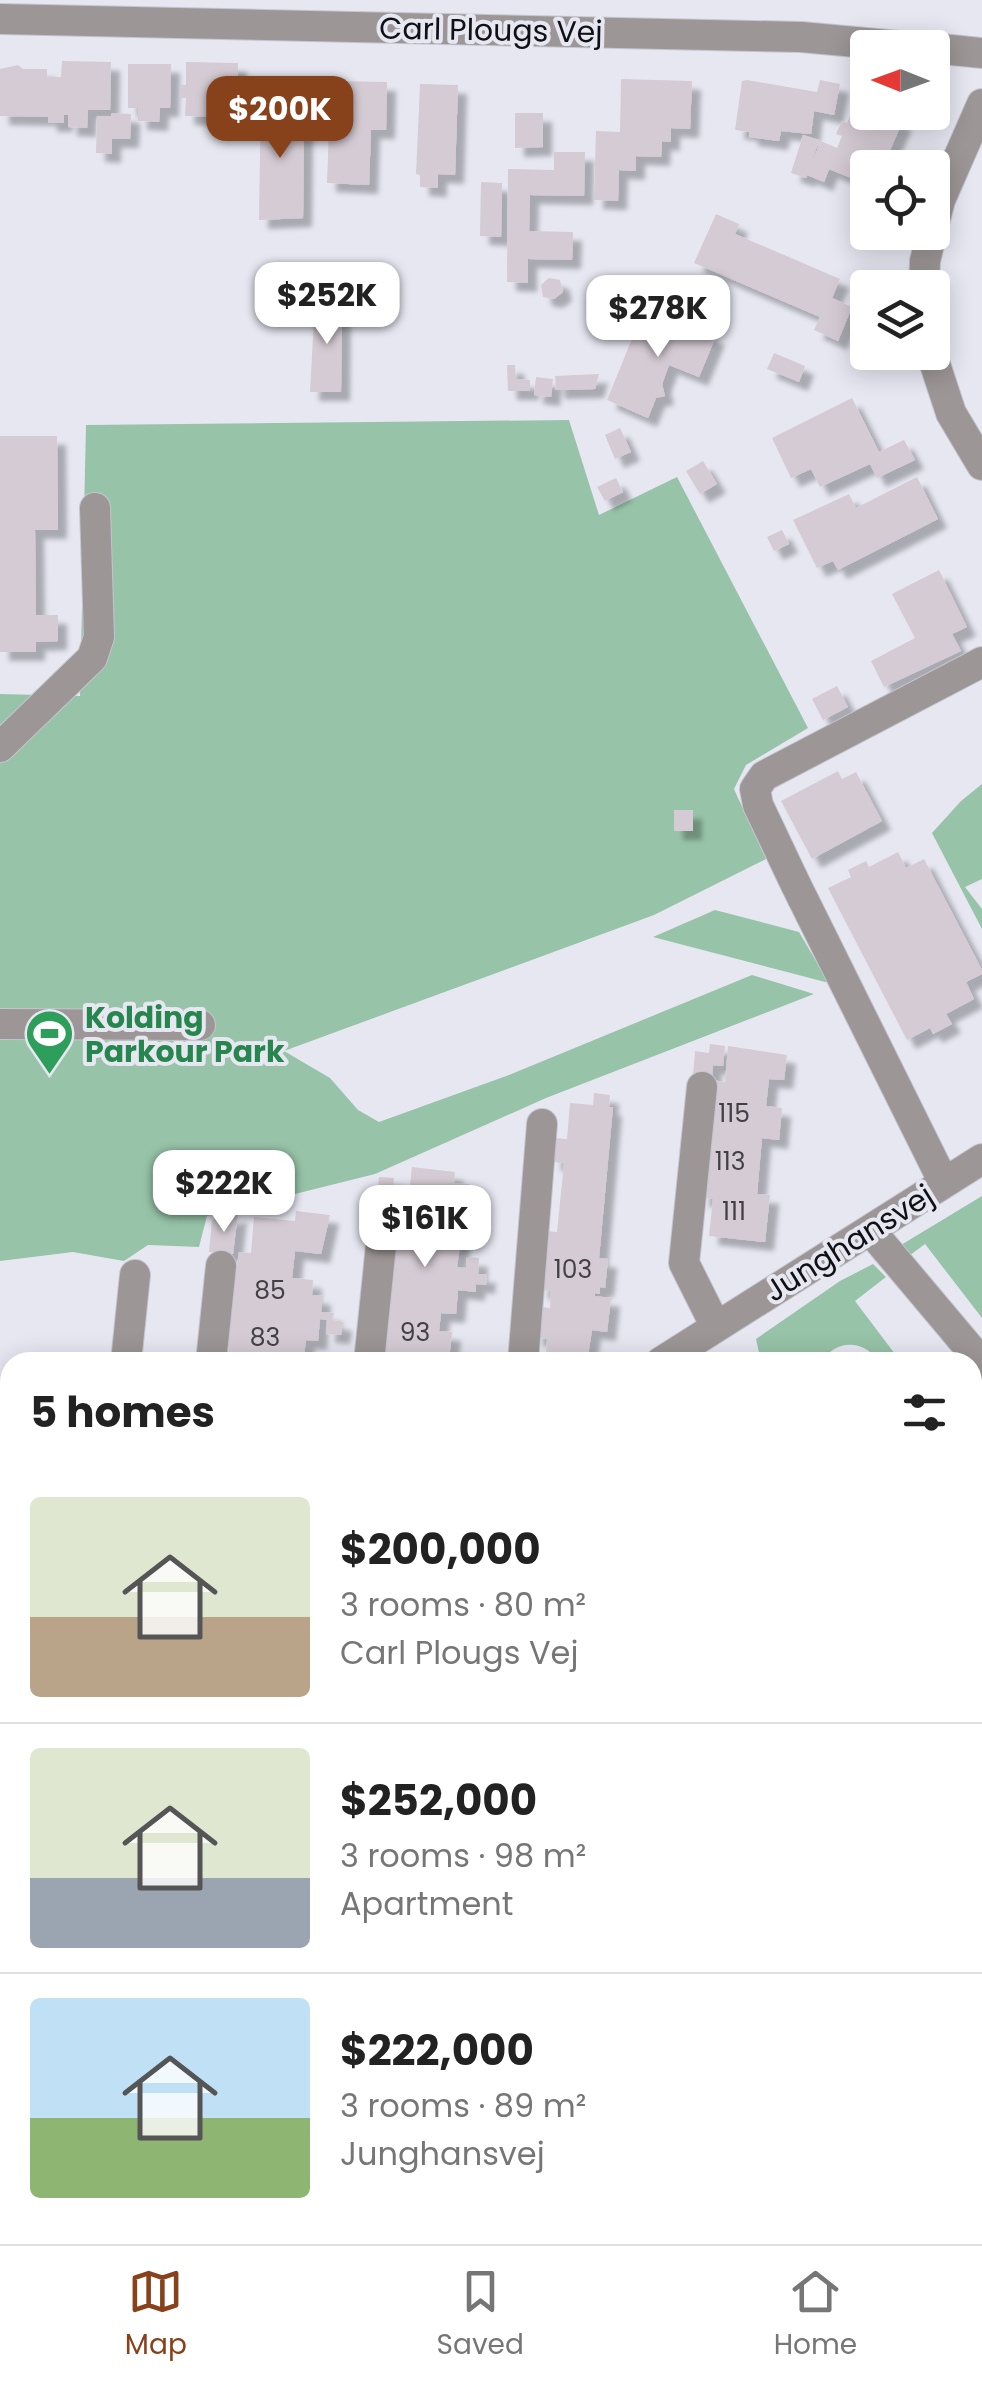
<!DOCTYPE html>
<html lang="en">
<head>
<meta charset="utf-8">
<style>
	body { margin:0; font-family:Poppins,sans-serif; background:#f6f6f6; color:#222; height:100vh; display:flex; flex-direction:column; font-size:38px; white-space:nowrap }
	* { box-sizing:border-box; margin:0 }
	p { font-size:32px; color:#767676 }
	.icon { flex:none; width:55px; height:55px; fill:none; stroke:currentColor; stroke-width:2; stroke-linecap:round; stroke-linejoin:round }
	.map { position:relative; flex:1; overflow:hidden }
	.sheet { position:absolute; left:0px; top:1352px; width:982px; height:892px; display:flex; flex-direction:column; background:#fff; border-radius:30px 30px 0 0; box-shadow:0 5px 25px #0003 }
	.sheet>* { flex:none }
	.needle { width:65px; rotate:271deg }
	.tools { position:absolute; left:850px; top:30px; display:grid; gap:20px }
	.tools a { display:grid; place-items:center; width:100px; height:100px; border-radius:10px; background:#fff; box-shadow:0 5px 25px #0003; font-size:50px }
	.price { position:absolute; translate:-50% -85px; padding:0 22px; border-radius:20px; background:#fff; color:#222; font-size:32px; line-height:65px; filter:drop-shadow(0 2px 5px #0008) }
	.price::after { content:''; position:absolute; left:50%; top:60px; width:30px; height:22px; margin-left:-15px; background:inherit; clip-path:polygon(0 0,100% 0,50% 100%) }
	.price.selected { background:#88421b; color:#fff }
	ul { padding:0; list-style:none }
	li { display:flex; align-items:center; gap:30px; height:250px; padding:0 30px }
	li+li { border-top:2px solid #e0e0e0 }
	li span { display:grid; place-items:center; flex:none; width:280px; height:200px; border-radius:10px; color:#555 }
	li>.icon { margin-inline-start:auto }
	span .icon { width:120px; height:120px; fill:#fffc; stroke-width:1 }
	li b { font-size:42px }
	h2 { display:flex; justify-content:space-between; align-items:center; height:120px; padding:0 30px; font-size:42px }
	.tabs { display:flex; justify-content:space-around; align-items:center; height:140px; border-top:2px solid #e0e0e0; background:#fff; font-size:28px; color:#767676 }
	.tabs a { display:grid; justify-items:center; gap:5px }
	.tabs .selected { color:#88421b }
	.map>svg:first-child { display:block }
	.green { fill:#97c3a8 }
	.building { fill:#d5cbd4; filter:url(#shadow) }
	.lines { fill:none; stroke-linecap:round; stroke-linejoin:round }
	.minor-casing { stroke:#c5c5cf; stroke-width:32 }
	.minor { stroke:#9c9696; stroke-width:30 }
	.labels { text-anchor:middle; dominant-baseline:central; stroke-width:8; stroke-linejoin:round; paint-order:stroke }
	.number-label { font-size:25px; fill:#424045 }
	.street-label { font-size:30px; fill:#111115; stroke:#e7e7f2 }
	.leisure-label { font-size:30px; font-weight:bold; fill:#27864d; stroke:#e7e7f2; text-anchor:start }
</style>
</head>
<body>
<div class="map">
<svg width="982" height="2244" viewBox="0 0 982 2244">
	<defs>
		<filter id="shadow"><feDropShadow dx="9" dy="9" stdDeviation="2.5" flood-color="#0004"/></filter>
	</defs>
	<rect width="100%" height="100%" fill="#e7e7f2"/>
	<!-- green -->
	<path class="green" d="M569,420L599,515L677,477L808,728L746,765L734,789L766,859L654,915L284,1051L330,1078L358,1110L379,1122L509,1075L752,975L814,994L546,1098L375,1174L207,1216L199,1247L148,1245L124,1261L73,1252L0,1261V694L80,696L86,425Z
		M982,784V879L965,887L982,909V929L932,833L961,801Z
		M715,910L799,932L829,983L653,937Z
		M982,1196V1318L925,1244L905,1259L896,1248Z
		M873,1264L886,1277L855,1301L901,1362H879C864,1339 836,1339 821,1362H761L756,1339L840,1281Z
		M982,1639V1740L973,1738L972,1641Z
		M973,1819H982L980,1963H973Z
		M973,2028L977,2103L982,2125V2215L981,2220L973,2223Z
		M0,2062L10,2063V2220L0,2216Z
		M186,2235H306V2244H187L190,2237Z"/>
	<!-- building -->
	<path class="building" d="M62,61L111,62L110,110H88L87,128L68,127V115H64V123H48V117L0,116V69L18,65L23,69H47V77H61Z
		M186,62L238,63V117L185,116L186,98H181V85H186Z
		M128,64H171L170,108H160L159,122L138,121V108H128Z
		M621,79L692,81L690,129L671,128V142L662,141L661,157L636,156V171L619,170L618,201L594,200L596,131L620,132Z
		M747,80L817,92L820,80L840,84L834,115L814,111L811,134L781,131L779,141L749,137V132L735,130L742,81Z
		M335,81L387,82L386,130H371L369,185L327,183L330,100H335Z
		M420,84L458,85L455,175L438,174V188L420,187V175L416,174Z
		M261,86H281V119H289V128H304L303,218L259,220Z
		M857,101L868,106V112H883L903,121L885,161L900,168H868V185L829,169L824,182L807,175L806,178L791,173L803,135L819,140L811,164L821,141L837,148L842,136L836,134L842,121L847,123Z
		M111,113L131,114L130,139H112V154L96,153L97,116H111Z
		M515,113H543V147L515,148Z
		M554,152H585L584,196L530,195L529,231L573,232L572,260L528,259V283L507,282L508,169L554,170Z
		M481,182L502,183L501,237L480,236Z
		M716,214L739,224L735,234L840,279L832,298L852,307L838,341L814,330L820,317L694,263Z
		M549,278L560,280L563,292L554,299L543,297L541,285Z
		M315,300H342L341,392H310Z
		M645,307L716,336L699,377L669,365L662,384L665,396L656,398L648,418L607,400Z
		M774,353L805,366L799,382L767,369Z
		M507,365H515L516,379L530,380V391H508Z
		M599,374L595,389L556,390L555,376Z
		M536,377L553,379L551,397L534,395Z
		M852,398L879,452L904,440L915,460L877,478L870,464L820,487L811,469L791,478L772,438Z
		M620,428L631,452L615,459L605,435Z
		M0,436H57L58,530H35L36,615H58V641L36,642V652H0Z
		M703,461L717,484L700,494L686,471Z
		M917,477L938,519L838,570L833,561L817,568L793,520L849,494L856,508Z
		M616,478L623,492L605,501L597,487Z
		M782,530L789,544L774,551L767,537Z
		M939,570L967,627L952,634L961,651L884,687L871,661L915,638L892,594Z
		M837,686L848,707L823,720L812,699Z
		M838,771L842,779L856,772L882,821L812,859L781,801Z
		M674,810H693V831H674Z
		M898,852L906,868L924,859L982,970V974L966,982L974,999L946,1014L952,1024L933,1034L930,1028L907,1040L828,888L851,877L848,870L866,861L869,867Z
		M710,1044L725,1046L723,1066L713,1065L712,1078L693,1076L695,1051L709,1053Z
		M728,1046L787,1055L784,1080L769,1079L766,1106L782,1108L779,1140L762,1138L757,1194L770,1195L765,1242L709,1236L713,1199L700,1198L712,1080L725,1082Z
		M594,1093L610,1095L609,1107H613L599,1258L608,1259L605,1288L600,1287V1294L595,1293V1296L611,1298L607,1332L592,1330L587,1362L546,1358L547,1339L534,1337V1306L550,1308L551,1291L539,1290L545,1231L557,1232L564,1163L552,1162L554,1138L567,1139L570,1103L593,1105Z
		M412,1167L455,1172L454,1183L469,1184L457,1267L466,1268L467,1257L479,1258L478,1274H487L486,1285L476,1284V1292L458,1290L456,1314L441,1313L439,1331L452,1332L449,1360L375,1362L396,1203L408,1204Z
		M379,1177L394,1178L392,1207L376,1206Z
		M296,1211L330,1215L321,1254L295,1251L292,1278L313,1280L312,1295L322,1296L321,1312L334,1313L332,1320L343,1322L341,1335L326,1334L327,1320L320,1319L318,1341L306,1340L304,1355L285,1353L284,1362H227L229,1347H225L232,1273H236L239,1252L251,1253L254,1217L295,1221Z
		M238,1213L233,1254L209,1252L212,1220Z
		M982,1381V1445L972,1446V1382Z
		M0,1403L7,1404L3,1439L8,1440L5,1462L0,1461Z
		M982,1582V1637L972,1639V1583Z
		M972,1761H982V1816H972Z
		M433,2235H715V2244H433Z"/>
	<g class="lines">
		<defs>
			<path id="minor" d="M0,19L801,37L921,48
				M932,48L982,53
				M932,231L940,200L982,104
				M924,288L925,261L932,232
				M931,352L951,413L982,465
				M0,747L92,658L99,637L95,508
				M0,1024L200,1025
				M702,1087L684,1263L716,1327
				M944,1183L796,885L758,805L755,789L764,776L982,662
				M870,1230L982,1363
				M126,1362L135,1275
				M211,1362L221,1266
				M369,1362L384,1216
				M523,1362L542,1124
				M661,1362L982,1159
				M972,1567L982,1566
				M972,1748H982
				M0,1760L10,1756
				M972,1974H982
				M849,2235L869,2244"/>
		</defs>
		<!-- minor casing -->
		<use href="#minor" class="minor-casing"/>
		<!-- minor -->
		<use href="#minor" class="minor"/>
	</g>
	<!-- icons -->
	<defs>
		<symbol id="stadium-pin" viewBox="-11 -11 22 30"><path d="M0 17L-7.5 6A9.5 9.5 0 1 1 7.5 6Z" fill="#2e9e5b" stroke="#e7e7f2"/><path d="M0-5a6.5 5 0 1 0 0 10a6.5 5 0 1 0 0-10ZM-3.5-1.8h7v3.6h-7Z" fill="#fff"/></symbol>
	</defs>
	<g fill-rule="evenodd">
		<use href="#stadium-pin" x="22" y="1006" width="55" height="75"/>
	</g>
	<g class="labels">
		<!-- number labels -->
		<g class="number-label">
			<text x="734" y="1113">115</text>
			<text x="730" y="1161">113</text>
			<text x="734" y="1211">111</text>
			<text x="573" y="1269">103</text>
			<text x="270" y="1290">85</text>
			<text x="415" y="1332">93</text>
			<text x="265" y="1337">83</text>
		</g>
		<!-- street labels -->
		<g class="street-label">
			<text transform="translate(491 30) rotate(1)">Carl Plougs Vej</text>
			<text transform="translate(849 1243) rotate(-32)">Junghansvej</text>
		</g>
		<!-- leisure labels -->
		<g class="leisure-label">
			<text x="85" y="1017">Kolding<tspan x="85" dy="34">Parkour Park</tspan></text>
		</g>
	</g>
</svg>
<div class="tools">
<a><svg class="needle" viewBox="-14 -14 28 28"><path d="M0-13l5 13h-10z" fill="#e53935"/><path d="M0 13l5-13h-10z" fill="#767676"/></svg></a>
<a><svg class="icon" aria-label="locate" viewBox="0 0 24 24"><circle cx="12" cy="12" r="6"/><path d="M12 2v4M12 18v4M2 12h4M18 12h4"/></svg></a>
<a><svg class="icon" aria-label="layers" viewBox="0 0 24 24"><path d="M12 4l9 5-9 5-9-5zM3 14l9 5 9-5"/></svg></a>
</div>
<b class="price selected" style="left:280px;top:161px">$200K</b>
<b class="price" style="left:327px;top:347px">$252K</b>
<b class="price" style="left:658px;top:360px">$278K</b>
<b class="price" style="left:224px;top:1235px">$222K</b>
<b class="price" style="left:425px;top:1270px">$161K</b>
<section class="sheet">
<h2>5 homes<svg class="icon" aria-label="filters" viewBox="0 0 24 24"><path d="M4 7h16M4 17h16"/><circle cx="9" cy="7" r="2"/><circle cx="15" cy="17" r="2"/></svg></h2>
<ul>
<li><span style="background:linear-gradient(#dfe7d0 60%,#b9a48a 0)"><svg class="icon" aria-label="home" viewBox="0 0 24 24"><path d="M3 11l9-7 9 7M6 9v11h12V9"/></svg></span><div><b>$200,000</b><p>3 rooms · 80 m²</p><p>Carl Plougs Vej</p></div></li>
<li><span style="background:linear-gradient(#dfe7d0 65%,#9aa5b1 0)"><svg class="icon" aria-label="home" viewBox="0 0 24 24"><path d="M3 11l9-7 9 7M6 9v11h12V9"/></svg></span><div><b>$252,000</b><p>3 rooms · 98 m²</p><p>Apartment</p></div></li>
<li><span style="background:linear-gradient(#bfe0f5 60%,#8fb573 0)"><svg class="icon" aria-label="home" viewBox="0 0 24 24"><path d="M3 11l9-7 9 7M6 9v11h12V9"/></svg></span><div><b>$222,000</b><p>3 rooms · 89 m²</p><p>Junghansvej</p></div></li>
</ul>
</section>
</div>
<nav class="tabs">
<a class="selected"><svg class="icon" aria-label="map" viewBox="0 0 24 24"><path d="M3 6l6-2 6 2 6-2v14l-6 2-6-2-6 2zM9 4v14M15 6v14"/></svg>Map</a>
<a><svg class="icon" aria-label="saved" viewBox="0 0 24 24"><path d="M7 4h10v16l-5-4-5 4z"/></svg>Saved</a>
<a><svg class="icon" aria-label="home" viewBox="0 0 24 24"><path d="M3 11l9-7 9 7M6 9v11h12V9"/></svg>Home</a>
</nav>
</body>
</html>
